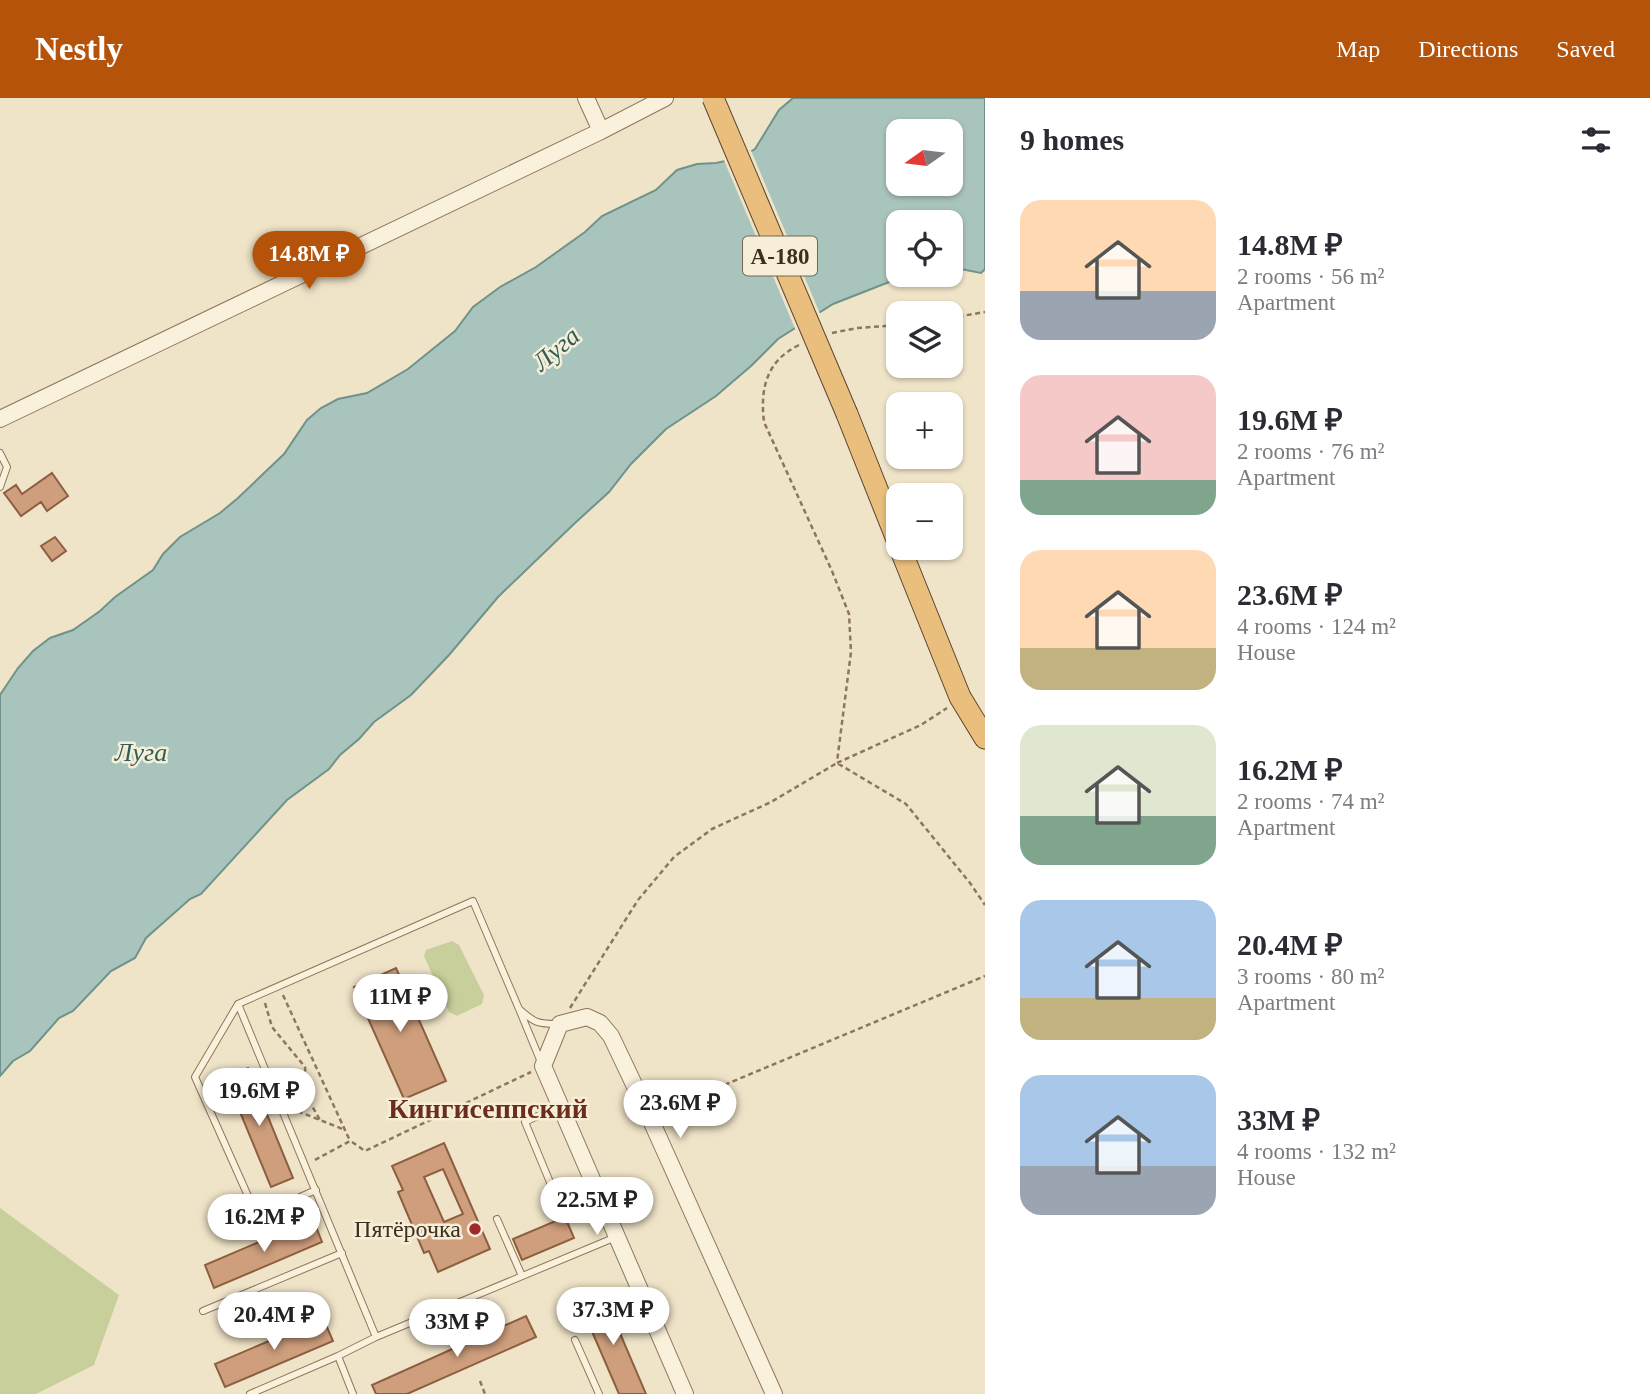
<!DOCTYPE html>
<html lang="en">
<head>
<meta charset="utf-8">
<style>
	body { margin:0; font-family:Georgia,serif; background:#f2f2f3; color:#2b2b33; height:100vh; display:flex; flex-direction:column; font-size:26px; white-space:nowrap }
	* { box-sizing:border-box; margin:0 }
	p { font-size:23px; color:#7c7c81 }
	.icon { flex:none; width:38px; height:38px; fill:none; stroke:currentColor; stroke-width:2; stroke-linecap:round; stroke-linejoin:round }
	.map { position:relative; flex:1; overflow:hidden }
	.details { display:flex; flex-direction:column; background:#fff; width:665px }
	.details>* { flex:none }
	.needle { width:46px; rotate:256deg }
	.tools { position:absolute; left:886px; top:21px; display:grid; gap:14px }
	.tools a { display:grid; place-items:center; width:77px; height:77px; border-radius:14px; background:#fff; box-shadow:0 2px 5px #0004; font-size:35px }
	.price { position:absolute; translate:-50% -60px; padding:0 16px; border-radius:24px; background:#fff; color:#222; font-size:23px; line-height:46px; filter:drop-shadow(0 2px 4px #0008) }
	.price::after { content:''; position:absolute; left:50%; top:42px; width:21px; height:16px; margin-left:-10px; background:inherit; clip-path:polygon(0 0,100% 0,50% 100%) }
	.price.current { background:#b45309; color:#fff }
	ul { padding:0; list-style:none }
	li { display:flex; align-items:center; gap:21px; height:175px; padding:0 35px }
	li span { display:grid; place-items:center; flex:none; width:196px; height:140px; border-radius:21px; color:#555 }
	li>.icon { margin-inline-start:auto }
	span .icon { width:84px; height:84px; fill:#fffc; stroke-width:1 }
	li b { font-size:30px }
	h2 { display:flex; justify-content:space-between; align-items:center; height:84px; padding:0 35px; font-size:30px }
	header { display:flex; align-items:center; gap:42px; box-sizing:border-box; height:98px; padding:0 35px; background:#b45309; color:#fff }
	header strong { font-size:33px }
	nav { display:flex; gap:38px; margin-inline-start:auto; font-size:24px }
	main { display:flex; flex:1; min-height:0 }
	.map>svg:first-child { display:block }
	.green { fill:#c9cf9b }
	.water { fill:#a9c4bc; stroke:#6f938a; stroke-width:2; fill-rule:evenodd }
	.pier { fill:#f0e4c8 }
	.building { fill:#cf9f7d; stroke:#8d5f41; stroke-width:2; fill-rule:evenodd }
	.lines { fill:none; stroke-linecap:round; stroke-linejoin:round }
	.service-casing { stroke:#8d765c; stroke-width:8 }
	.tertiary-casing { stroke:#8d765c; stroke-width:18 }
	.trunk-casing { stroke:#5b4430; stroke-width:23 }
	.path { stroke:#8d765c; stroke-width:2.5; stroke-dasharray:5 3.5; stroke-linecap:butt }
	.service { stroke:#faf1dc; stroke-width:6 }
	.tertiary { stroke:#faf1dc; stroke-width:16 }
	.trunk { stroke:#eabe7c; stroke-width:21 }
	.trunk-bridge-casing { stroke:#5b4430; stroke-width:23; stroke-linecap:butt }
	.trunk-bridge { stroke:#eabe7c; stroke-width:21 }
	.poi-dot { fill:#9e2a2b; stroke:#f7eed8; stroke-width:2.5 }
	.labels { text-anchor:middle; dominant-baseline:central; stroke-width:5; stroke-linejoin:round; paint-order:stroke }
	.shield { fill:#f7eed8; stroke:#756857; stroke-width:2 }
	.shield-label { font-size:23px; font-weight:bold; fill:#3d2e20 }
	.poi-label { font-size:24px; fill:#3d2e20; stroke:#f7eed8; text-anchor:end }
	.water-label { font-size:26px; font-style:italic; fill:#2f5d5a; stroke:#f7eed8 }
	.quarter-label { font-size:28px; font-weight:bold; fill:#6b2e1e; stroke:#f7eed8 }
</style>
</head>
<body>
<header>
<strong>Nestly</strong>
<nav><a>Map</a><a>Directions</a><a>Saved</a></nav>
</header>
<main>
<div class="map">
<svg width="985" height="1296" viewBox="0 0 985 1296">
	<rect width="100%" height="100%" fill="#f0e4c8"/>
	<!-- green -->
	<path class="green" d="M452,843L459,847L484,897L482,906L457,918L449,914L424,858L426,852Z
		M0,1110L119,1197L94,1267L36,1296H0Z"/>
	<!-- water -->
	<path class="water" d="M793,0H985V171L981,175L950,169V124H898V177H907L833,206L778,241L751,268L716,298L666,331L631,366L609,394L575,425L498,499L449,557L411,597L374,624L359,641L340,657L329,671L287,702L201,796L190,801L146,840L135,860L111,873L73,913L59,920L30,953L13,963L0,978V597L18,570L33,553L50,540L73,532L100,513L115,499L153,472L163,456L180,439L220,415L238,400L284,356L307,322L321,310L338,301L367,295L408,271L455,233L473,209L500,189L536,169L585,134L602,118L656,92L677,72L697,66L716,65L739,60L755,51L779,12ZM898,33H950V86H898Z"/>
	<!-- pier -->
	<path class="pier" d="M750,50L821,218L796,233L723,60L737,57Z"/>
	<!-- building -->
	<path class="building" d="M52,375L68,398L47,413L41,404L21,418L4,395L16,387L22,396Z
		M55,439L66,453L52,463L41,448Z
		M396,870L446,983L404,1001L354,889Z
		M248,970L293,1080L271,1089L226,980Z
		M444,1045L490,1151L438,1174L429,1153L424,1155L398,1094L403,1092L392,1068ZM443,1071L463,1116L444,1124L424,1079Z
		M565,1119L574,1140L522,1162L513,1141Z
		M313,1121L322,1144L214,1190L205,1167Z
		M604,1198L646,1296H619L581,1208Z
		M526,1218L536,1239L407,1296H376L372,1287Z
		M323,1220L333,1243L225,1289L215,1266Z"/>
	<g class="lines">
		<defs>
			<path id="service" d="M0,355L7,369L0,389
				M238,906L195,979L257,1118L316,1092
				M541,964L519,911C535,925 537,926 558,926
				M558,1008L525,1024L554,1094L589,1080
				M497,1121L522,1178
				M203,1213L342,1155
				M376,1239L238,906L473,803L519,911
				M575,1242L599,1296
				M250,1296L338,1258
				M353,1296L338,1258L376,1239L616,1139"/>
			<path id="tertiary" d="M586,0L601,33
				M0,321L601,33L665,0
				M685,1296L543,968L560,926L587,919L600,925L611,938L649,1018L774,1296"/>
			<path id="trunk" d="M847,316L898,444
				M900,450L960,599L985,640"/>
		</defs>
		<!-- service casing -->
		<use href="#service" class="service-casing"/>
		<!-- tertiary casing -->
		<use href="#tertiary" class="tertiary-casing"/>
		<!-- trunk casing -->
		<use href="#trunk" class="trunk-casing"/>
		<!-- path -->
		<path class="path" d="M950,220L985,214
			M832,235L857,230L898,227
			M799,247C766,263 760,291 764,324L832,473L849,516L851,554L837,664
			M837,665L921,627L947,610
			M283,897L350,1043L313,1063
			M265,905L272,929L305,969L307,999L320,1022
			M570,910L638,802L674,759L712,731L771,704L837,665L906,706L970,785L985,807
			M290,1010L345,1032
			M662,1013L985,878
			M352,1044L365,1053L531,974
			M480,1283L485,1296"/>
		<!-- service -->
		<use href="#service" class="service"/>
		<!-- tertiary -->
		<use href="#tertiary" class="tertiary"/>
		<!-- trunk -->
		<use href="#trunk" class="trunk"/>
		<defs>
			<path id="trunk-bridge" d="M713,0L847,316"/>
		</defs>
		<!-- trunk-bridge casing -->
		<use href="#trunk-bridge" class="trunk-bridge-casing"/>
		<!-- trunk-bridge -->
		<use href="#trunk-bridge" class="trunk-bridge"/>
	</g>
	<!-- markers -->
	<circle class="poi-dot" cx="475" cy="1131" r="7"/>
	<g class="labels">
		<!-- shield labels -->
		<rect class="shield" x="743" y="138.5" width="74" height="39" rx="5"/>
		<g class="shield-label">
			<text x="780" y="158">А-180</text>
		</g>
		<!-- poi labels -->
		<g class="poi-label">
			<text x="461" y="1131">Пятёрочка</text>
		</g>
		<!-- water labels -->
		<g class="water-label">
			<text transform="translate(556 251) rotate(-40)">Луга</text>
			<text x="141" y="654">Луга</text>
		</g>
		<!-- quarter labels -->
		<g class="quarter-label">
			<text x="488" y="1010">Кингисеппский</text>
		</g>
	</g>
</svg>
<div class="tools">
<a><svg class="needle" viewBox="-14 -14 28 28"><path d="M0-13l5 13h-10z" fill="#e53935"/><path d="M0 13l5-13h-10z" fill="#7c7c81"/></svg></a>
<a><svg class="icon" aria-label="locate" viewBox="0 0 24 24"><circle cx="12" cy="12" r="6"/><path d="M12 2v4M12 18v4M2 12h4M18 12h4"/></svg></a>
<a><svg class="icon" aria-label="layers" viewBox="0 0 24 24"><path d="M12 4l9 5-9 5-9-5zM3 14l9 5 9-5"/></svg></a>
<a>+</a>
<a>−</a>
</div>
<b class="price current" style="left:309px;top:193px">14.8M ₽</b>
<b class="price" style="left:400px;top:936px">11M ₽</b>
<b class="price" style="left:259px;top:1030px">19.6M ₽</b>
<b class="price" style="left:680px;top:1042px">23.6M ₽</b>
<b class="price" style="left:597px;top:1139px">22.5M ₽</b>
<b class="price" style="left:264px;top:1156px">16.2M ₽</b>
<b class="price" style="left:613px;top:1249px">37.3M ₽</b>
<b class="price" style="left:274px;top:1254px">20.4M ₽</b>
<b class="price" style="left:457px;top:1261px">33M ₽</b>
</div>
<section class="details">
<h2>9 homes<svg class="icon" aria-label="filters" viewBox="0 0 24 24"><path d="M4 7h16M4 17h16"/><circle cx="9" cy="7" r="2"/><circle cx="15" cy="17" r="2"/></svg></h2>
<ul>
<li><span style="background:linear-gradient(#ffd9b3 65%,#9aa5b1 0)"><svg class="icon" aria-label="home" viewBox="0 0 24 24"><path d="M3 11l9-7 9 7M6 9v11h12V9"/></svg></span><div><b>14.8M ₽</b><p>2 rooms · 56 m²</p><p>Apartment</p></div></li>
<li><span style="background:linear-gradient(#f6c9c9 75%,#7fa58c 0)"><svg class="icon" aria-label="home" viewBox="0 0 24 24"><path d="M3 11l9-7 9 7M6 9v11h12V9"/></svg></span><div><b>19.6M ₽</b><p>2 rooms · 76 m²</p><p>Apartment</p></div></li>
<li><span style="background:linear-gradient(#ffd9b3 70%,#c2b280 0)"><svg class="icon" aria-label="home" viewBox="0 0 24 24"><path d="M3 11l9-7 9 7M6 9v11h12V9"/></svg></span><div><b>23.6M ₽</b><p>4 rooms · 124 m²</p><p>House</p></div></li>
<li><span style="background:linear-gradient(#dfe7d0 65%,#7fa58c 0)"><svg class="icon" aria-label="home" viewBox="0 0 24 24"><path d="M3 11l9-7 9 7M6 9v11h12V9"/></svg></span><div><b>16.2M ₽</b><p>2 rooms · 74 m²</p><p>Apartment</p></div></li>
<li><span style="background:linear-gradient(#a9c7e8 70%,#c2b280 0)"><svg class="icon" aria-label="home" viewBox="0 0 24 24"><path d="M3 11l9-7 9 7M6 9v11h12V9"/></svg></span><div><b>20.4M ₽</b><p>3 rooms · 80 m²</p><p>Apartment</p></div></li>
<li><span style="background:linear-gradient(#a9c7e8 65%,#9aa5b1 0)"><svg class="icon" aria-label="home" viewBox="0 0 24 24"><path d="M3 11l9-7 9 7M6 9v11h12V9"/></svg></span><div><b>33M ₽</b><p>4 rooms · 132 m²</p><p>House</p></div></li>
</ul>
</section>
</main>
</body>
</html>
